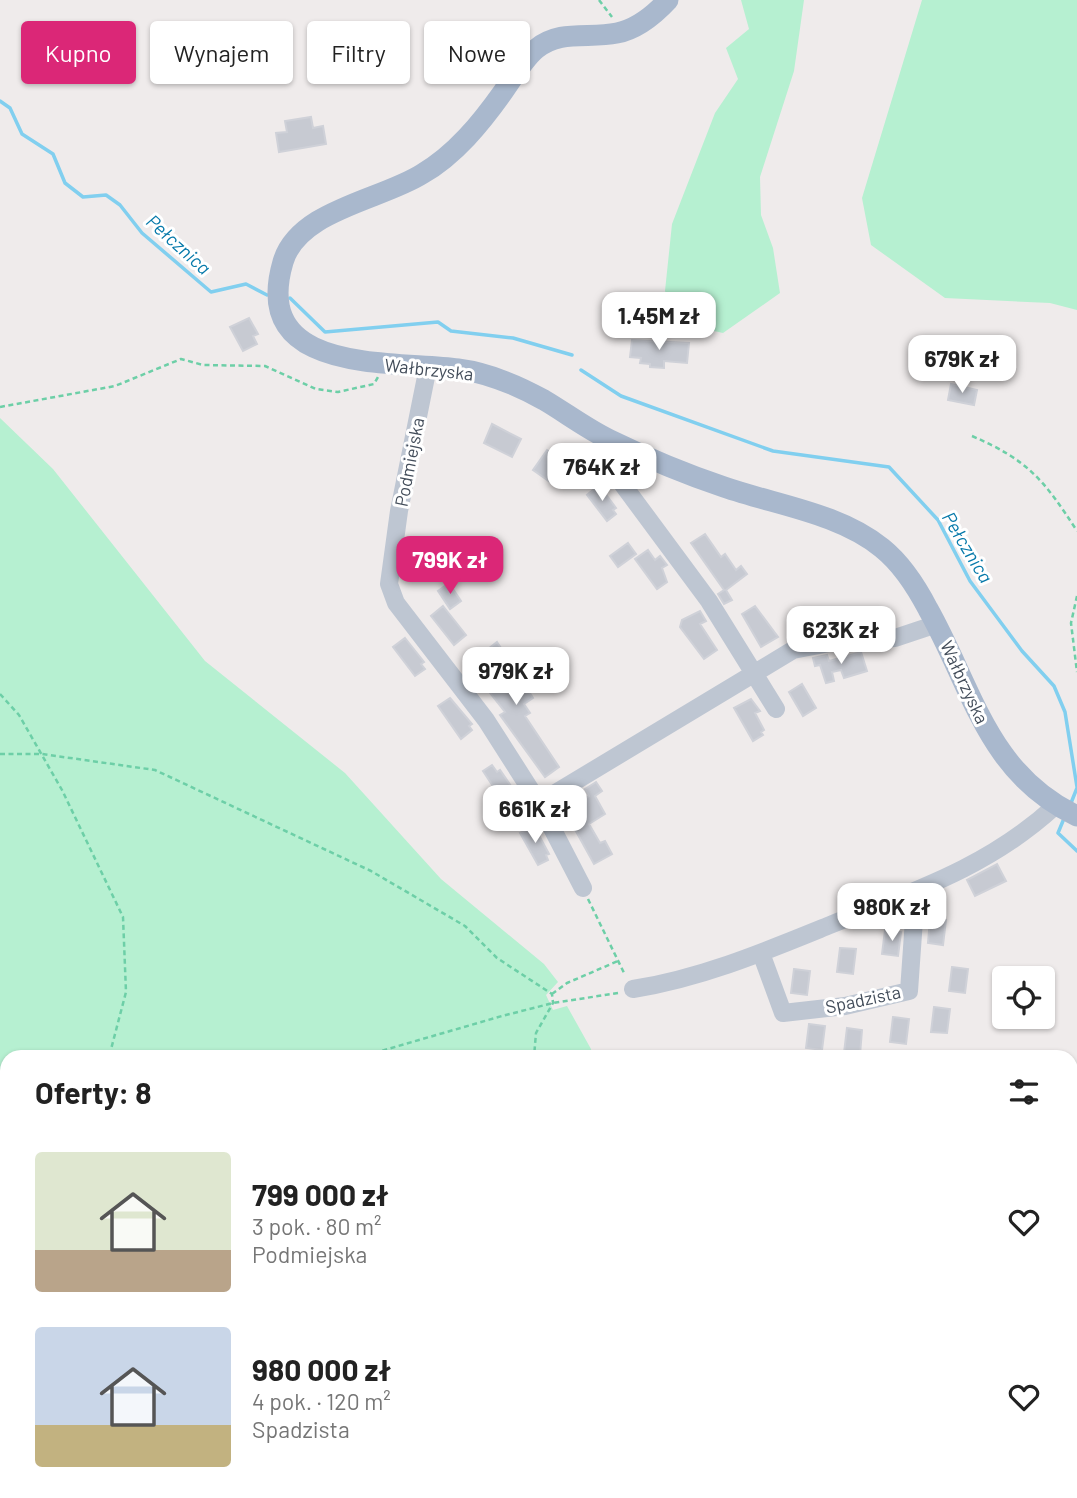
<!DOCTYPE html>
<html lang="pl">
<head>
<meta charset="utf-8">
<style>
	body { margin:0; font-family:Barlow,sans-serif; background:#f2f2f2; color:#222; height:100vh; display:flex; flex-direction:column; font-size:26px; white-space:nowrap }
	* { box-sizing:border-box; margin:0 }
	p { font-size:23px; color:#767676 }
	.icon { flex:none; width:38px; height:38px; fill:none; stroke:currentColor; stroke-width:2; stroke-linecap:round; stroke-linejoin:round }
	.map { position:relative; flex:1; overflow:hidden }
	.side { position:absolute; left:0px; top:1050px; width:1078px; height:448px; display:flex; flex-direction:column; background:#fff; border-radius:21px 21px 0 0; box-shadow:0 2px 5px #0004 }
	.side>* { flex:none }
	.top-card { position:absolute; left:21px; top:21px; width:700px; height:63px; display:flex; gap:14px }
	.tools { position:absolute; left:992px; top:966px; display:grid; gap:14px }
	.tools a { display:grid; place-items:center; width:63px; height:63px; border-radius:7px; background:#fff; box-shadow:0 2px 5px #0004; font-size:35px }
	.price { position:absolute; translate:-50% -60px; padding:0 16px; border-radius:14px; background:#fff; color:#222; font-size:23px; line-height:46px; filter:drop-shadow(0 2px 4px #0008) }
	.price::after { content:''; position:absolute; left:50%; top:42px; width:21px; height:16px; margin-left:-10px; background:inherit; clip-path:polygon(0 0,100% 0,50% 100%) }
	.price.active { background:#db2777; color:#fff }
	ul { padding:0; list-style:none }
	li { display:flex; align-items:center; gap:21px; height:175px; padding:0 35px }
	li span { display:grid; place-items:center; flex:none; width:196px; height:140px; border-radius:7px; color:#555 }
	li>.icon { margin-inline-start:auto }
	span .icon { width:84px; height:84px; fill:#fffc; stroke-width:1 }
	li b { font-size:30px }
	h2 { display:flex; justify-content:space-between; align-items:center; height:84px; padding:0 35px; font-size:30px }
	.tag { padding:0 24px; border-radius:7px; background:#fff; box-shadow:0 2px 5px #0004; font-size:24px; line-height:63px }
	.tag.active { background:#db2777; color:#fff }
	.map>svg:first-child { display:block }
	.green { fill:#b6f0d1 }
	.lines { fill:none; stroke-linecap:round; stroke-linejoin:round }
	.stream { stroke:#81cfef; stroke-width:3.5 }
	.building { fill:#c7cad2; stroke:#cfd1d8; stroke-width:2 }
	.path { stroke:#6dcfa7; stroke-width:2.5; stroke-dasharray:5 3.5; stroke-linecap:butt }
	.minor { stroke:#bec6d2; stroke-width:18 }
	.major { stroke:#a9b8cd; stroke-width:21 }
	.labels { text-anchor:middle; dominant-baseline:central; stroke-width:6; stroke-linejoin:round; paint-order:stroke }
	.street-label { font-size:18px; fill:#434d5a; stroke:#fff }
	.water-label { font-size:19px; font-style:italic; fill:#0679aa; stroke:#fff }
</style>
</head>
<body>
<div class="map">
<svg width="1077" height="1498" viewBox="0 0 1077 1498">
	<rect width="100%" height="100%" fill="#efebeb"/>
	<!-- green -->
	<path class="green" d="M741,0H804L794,71L760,177L761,215L773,248L780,293L723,333L678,323L665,291L672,224L715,113L738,79L726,48L749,29Z
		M922,0H1077V310L1050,303L945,298L871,245L862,198Z
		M0,418L53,469L205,661L345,773L441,879L544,964L558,982L546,995L553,1010L567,1006L591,1049L592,1057H7V1491H847L852,1498H0Z"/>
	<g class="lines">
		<!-- stream -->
		<path class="stream" d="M0,101L10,108L22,134L53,154L65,183L83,197L106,195L120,205L142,233L211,292L246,284L267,295
			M290,298L325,332L438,322L451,331L513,338L572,355
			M581,370L621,396L773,451L889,467L938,520L970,581L1022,651L1054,686L1065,712L1077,787
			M1071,803L1077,788
			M1065,816L1058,833L1077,851"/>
	</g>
	<!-- building -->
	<path class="building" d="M311,117L313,128L323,126L326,144L279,152L276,133L287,132L285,121Z
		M249,318L258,334L253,336L257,344L243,351L230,327Z
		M632,340L689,343L687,363L664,361V368L650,367V364L640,363L641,358L630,357Z
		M951,384L977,390L974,405L948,400Z
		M492,424L521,439L512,457L484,443Z
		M547,450L567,463L553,484L533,470Z
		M599,485L616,508L613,510L616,514L607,521L587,495Z
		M705,534L721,557L725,554L736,570L741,566L747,574L726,590L732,600L724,604L718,594L724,590L691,543Z
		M628,543L636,554L618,567L610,556Z
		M648,550L655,560L660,556L667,565L662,568L667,582L657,589L635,559Z
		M449,583L461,601L450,609L438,591Z
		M443,606L466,635L454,645L431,616Z
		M755,606L778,637L761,647L742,614Z
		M867,609L868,623L845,624L844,610Z
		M700,611L706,621L700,624L717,650L704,659L680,627L682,620Z
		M405,638L424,662L421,664L425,669L415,676L393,647Z
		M497,642L511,663L519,662V676L533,698L524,704L530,713L525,716L559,767L545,777L500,715L505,712L483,684L495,669L483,653Z
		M861,652L867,671L844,678L841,670L832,672L834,681L826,683L820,665L815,666L813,658L827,655L829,661Z
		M802,684L816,708L803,716L789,692Z
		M450,698L472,724L469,726L472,730L461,739L438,706Z
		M751,699L760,711L755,713L764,730L761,732L763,735L753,741L734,708Z
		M492,765L497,772L500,770L511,786L498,794L483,771Z
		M596,782L602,791L595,796L605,814L589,824L600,843L605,841L612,854L594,864L567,815L572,812L569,806L589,796L585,789Z
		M534,826L549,854L546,855L548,860L538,865L520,833Z
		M997,864L1006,881L975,896L967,880Z
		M930,919L946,920L943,945L928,943Z
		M885,930L901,932L898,956L882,954Z
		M840,948L856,949L853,974L837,972Z
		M952,967L968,969L965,993L949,991Z
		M794,969L810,971L807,995L791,993Z
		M934,1007L950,1009L947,1033L931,1032Z
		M893,1017L909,1019L906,1044L890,1042Z
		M809,1024L825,1026L822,1050L806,1048Z
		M847,1028L862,1030L860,1055L844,1053Z"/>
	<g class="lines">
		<!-- path -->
		<path class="path" d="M599,0L612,17
			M0,407L115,386L181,359L203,365L265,366L316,389L338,392L374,384L378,377
			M972,436C1028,460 1044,480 1077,531
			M1077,596L1071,623L1077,672
			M0,694L19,715L62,790L123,917L126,992L109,1057
			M0,754H42L155,770L371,871L465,926L497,958L552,994L553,1003L536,1033L534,1057
			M588,899L625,975
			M552,994L567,983L618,961
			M349,1057L374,1053L502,1016L553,1003L618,993
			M0,1141L7,1139
			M552,1491V1498
			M193,1498L194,1491"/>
		<!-- minor -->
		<path class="minor" d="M428,367L399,511L389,584L396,603L486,720L539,803L583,888
			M607,439L604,454L612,470L709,601L776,709
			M539,803L793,650L840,641L895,638L937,624
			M761,953L783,1013L845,1006L909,991L916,891
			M633,989C702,978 766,951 830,925C912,892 989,867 1055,806"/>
		<!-- major -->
		<path class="major" d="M668,0C655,14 637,29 617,33C589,39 560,29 536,49C523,60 513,78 503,92C481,123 455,155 422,174C381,200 298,210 283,262C250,375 390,360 458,369C489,373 517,385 544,400C566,413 587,429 610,440C647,458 685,474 724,487C776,505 839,513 882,548C902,564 916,586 928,609C973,689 987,773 1077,816"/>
	</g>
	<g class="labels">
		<!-- street labels -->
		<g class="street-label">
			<text transform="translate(429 369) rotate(6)">Wałbrzyska</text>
			<text transform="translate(409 462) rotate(-79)">Podmiejska</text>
			<text transform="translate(965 682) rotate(65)">Wałbrzyska</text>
			<text transform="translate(863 999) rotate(-12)">Spadzista</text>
		</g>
		<!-- water labels -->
		<g class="water-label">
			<text transform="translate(179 244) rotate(42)">Pełcznica</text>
			<text transform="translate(968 547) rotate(59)">Pełcznica</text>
		</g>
	</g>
</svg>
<div class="tools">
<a><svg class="icon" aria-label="locate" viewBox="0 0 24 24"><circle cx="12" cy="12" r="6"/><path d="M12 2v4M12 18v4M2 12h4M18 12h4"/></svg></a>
</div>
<b class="price" style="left:659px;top:352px">1.45M zł</b>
<b class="price" style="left:962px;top:395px">679K zł</b>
<b class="price" style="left:602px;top:503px">764K zł</b>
<b class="price active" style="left:450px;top:596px">799K zł</b>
<b class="price" style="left:841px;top:666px">623K zł</b>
<b class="price" style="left:516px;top:707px">979K zł</b>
<b class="price" style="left:535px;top:845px">661K zł</b>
<b class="price" style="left:892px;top:943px">980K zł</b>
<div class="top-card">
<a class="tag active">Kupno</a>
<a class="tag">Wynajem</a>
<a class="tag">Filtry</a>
<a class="tag">Nowe</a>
</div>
<section class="side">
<h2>Oferty: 8<svg class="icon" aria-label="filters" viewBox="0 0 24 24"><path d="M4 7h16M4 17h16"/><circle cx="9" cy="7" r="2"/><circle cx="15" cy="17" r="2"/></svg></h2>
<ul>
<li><span style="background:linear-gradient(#dfe7d0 70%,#b9a48a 0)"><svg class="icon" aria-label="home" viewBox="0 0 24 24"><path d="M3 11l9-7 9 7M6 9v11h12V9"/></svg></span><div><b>799 000 zł</b><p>3 pok. · 80 m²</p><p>Podmiejska</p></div><svg class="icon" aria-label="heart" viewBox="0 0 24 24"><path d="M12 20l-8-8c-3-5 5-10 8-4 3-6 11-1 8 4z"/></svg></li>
<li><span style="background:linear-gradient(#c9d6e8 70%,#c2b280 0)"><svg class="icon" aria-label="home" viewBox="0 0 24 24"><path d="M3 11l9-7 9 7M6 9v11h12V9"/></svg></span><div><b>980 000 zł</b><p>4 pok. · 120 m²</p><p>Spadzista</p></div><svg class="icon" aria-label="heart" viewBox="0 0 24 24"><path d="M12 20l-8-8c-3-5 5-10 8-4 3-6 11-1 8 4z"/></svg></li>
</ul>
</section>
</div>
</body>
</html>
